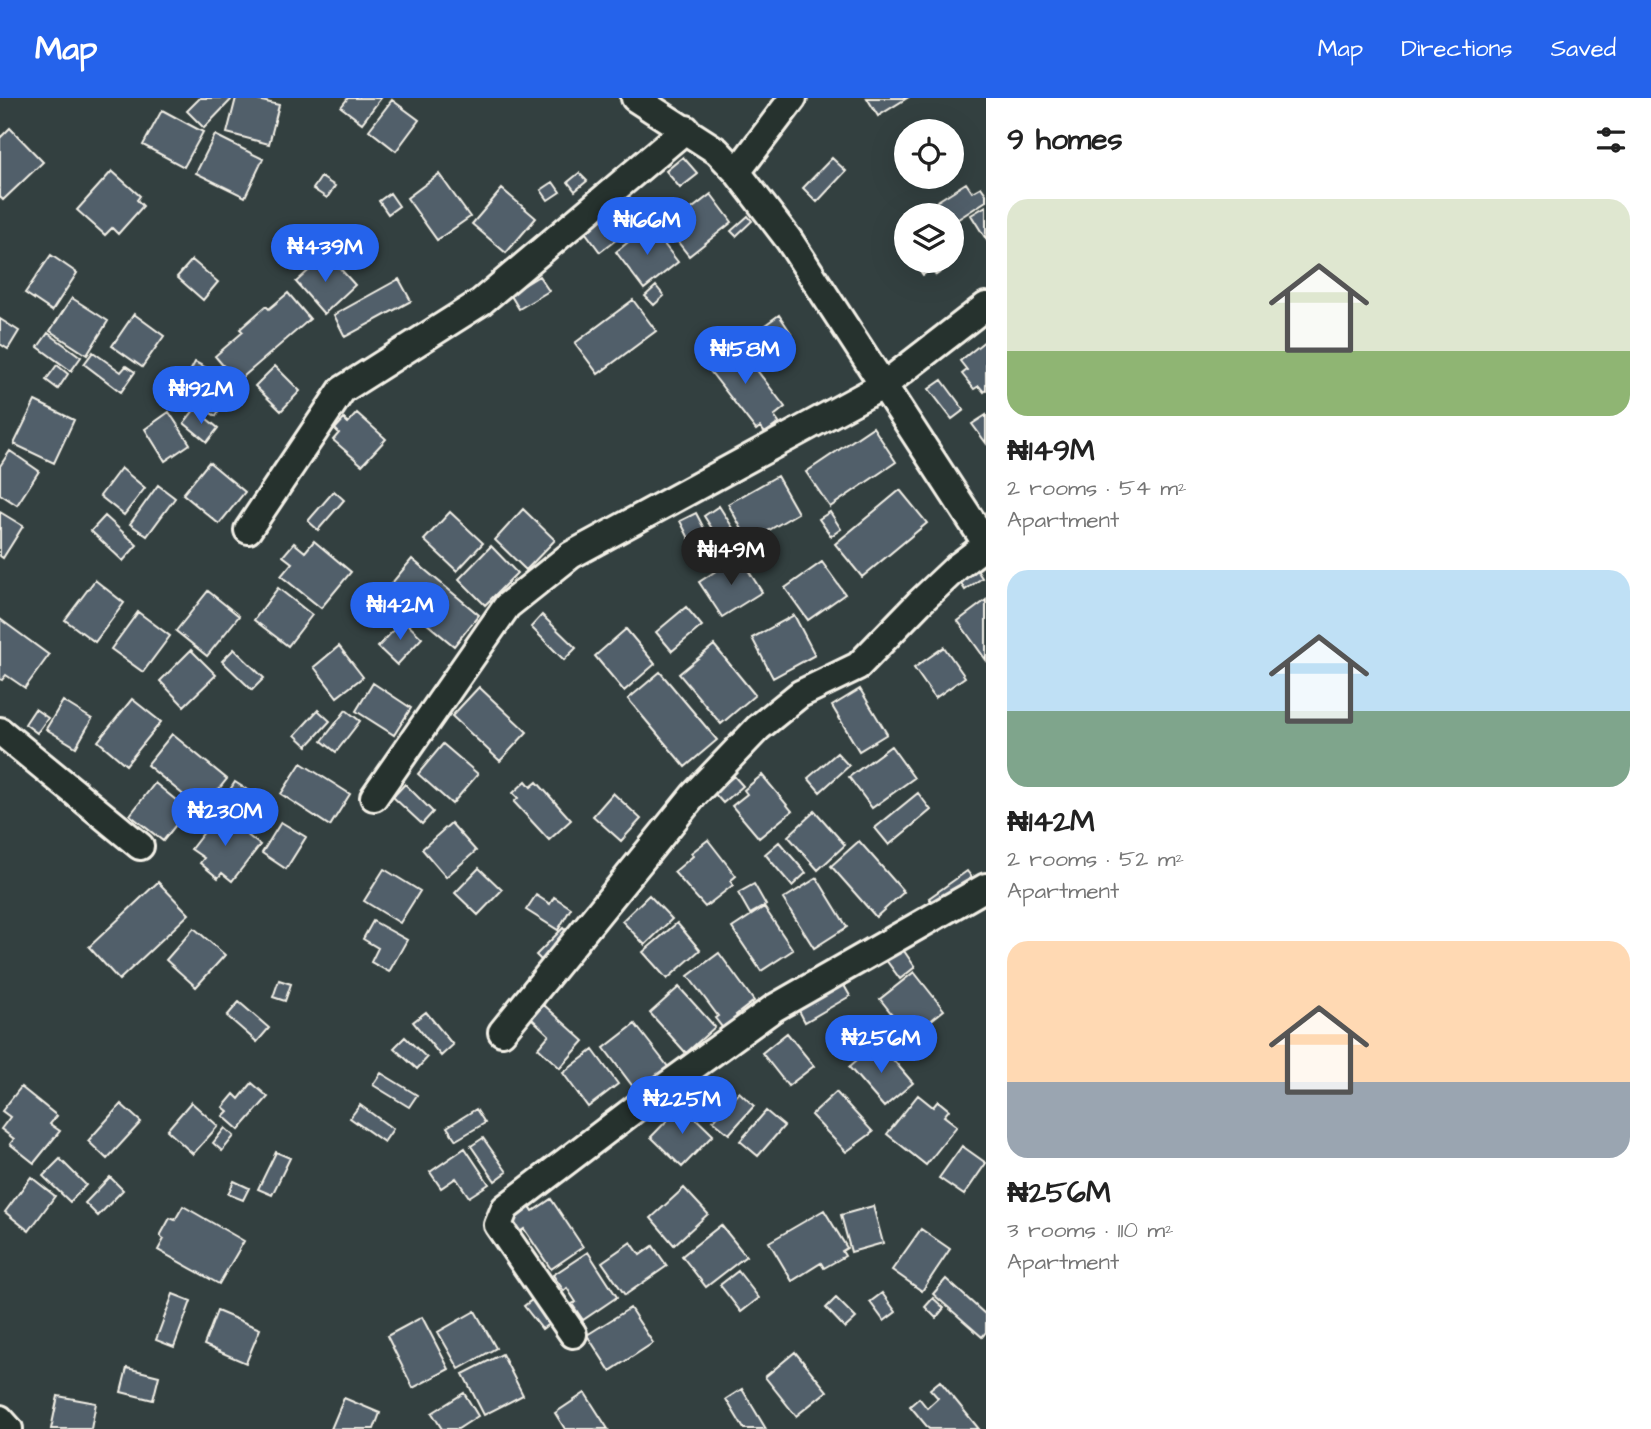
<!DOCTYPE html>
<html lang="en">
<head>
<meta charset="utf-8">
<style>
	body { margin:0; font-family:"Architects Daughter",sans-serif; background:#f2f2f2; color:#222; height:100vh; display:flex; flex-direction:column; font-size:26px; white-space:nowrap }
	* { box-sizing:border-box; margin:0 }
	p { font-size:23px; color:#767676 }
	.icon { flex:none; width:38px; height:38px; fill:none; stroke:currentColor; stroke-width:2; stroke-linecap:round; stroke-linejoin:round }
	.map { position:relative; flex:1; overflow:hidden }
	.details { display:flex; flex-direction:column; background:#fff; width:665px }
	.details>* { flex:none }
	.tools { position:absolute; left:894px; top:21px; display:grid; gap:14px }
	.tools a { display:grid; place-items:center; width:70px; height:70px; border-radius:50%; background:#fff; box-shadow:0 7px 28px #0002; font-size:35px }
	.price { position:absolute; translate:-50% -60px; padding:0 16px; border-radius:24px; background:#2563eb; color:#fff; font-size:23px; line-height:46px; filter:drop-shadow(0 2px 4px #0008) }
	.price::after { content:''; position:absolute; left:50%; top:42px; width:21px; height:16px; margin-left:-10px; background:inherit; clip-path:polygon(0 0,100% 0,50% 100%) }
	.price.selected { background:#222; color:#fff }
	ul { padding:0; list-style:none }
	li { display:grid; align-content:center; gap:14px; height:371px; padding:0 21px }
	li span { display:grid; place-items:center; height:217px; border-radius:21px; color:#555 }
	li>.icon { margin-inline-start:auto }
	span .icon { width:126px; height:126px; fill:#fffc; stroke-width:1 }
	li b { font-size:30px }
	h2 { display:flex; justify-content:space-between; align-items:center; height:84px; padding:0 21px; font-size:30px }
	header { display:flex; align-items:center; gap:42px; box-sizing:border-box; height:98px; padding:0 35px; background:#2563eb; color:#fff }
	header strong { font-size:33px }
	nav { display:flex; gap:38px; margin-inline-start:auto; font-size:24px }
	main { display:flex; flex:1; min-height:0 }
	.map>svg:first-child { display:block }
	.building { fill:#515f6b; stroke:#f4f1e8; stroke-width:2 }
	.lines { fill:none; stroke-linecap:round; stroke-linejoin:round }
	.minor-casing { stroke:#f4f1e8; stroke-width:32 }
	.minor { stroke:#26332d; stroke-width:26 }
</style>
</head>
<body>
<header>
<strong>Map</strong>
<nav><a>Map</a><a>Directions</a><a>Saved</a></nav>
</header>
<main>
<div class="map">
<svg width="986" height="1331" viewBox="0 0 986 1331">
	<rect width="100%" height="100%" fill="#334040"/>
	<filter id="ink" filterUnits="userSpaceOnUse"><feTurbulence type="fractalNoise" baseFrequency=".0143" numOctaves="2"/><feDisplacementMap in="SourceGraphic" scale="14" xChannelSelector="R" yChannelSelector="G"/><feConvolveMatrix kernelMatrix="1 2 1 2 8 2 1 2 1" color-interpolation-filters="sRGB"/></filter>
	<g filter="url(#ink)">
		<!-- building -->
		<path class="building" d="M200,0H229L231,2L204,30L187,13Z
			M236,0H249L279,7L269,46L227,35Z
			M348,0H381L362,25L341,9Z
			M867,0H907L878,18Z
			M392,2L419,22L396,53L369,32Z
			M162,12L203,34L184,69L143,47Z
			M10,30L43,64L3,102L0,99V40Z
			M215,37L263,61L245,99L196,75Z
			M683,59L698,76L680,90L666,73Z
			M832,60L846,73L817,104L803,90Z
			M112,73L140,98L137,102L143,108L118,136L112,130L105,137L77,112Z
			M579,75L587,83L575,93L568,84Z
			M439,76L470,119L437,142L407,100Z
			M321,79L335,88L327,100L313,91Z
			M553,84L560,94L548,102L541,92Z
			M966,85L972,94L981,89L986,96V103L952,125V117H944L936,104Z
			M502,91L536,120L506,155L472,126Z
			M390,95L399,108L388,116L379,103Z
			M711,96L732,124L689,158L667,130Z
			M986,108V141L971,117Z
			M608,112L625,135L600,154L583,131Z
			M748,118L752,123L736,138L731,133Z
			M649,127L678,164L644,191L616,154Z
			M344,133L366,157L351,170L330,146Z
			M327,156L355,187L324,216L296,184Z
			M51,157L77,175L52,213L25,195Z
			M192,162L218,184L203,202L177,179Z
			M913,163H951L953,165L936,177L932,171L923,177Z
			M539,178L549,193L519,211L510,196Z
			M399,181L411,203L345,239L334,217Z
			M656,188L664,198L654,207L645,198Z
			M288,195L310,221L237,284L215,258L243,234L240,231L266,208L269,211Z
			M72,200L108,223L87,257L50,233Z
			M633,202L656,233L598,276L575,245Z
			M134,216L164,238L142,269L112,248Z
			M779,217L791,235L777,245L765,227Z
			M0,221L19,233L8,251L0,246Z
			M48,235L81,259L71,273L38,249Z
			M733,241L785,309L774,318L779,325L765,335L760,329L756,332L703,264Z
			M986,242V292L984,294L979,288L974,291L962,276L967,272L960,263Z
			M93,254L121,274L126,268L135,274L121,294L84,266Z
			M195,264L234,285L216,318L178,296Z
			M57,267L68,276L58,291L46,282Z
			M275,268L300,293L281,313L255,288Z
			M942,282L964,312L952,321L929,291Z
			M35,303L74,322L54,365L14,346Z
			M195,311L218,330L207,344L184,325Z
			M169,314L190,346L165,363L145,331Z
			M357,315L386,341L362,367L333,342L339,335L335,331L344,321L348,325Z
			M986,317V345L972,326Z
			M873,329L896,364L830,409L806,374Z
			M10,353L39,373L17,407L0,396V368Z
			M209,364L245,394L219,426L183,396Z
			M121,370L145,390L124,417L100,398Z
			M777,378L798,415L749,444L728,406Z
			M158,387L175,400L147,438L130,426Z
			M900,392L927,425L862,479L835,446Z
			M334,393L344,402L318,432L308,423Z
			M719,408L740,441L725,451L704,418Z
			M523,411L555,442L526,472L495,442Z
			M0,414L23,428L3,460L0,458Z
			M450,414L483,445L457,473L424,442Z
			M830,414L841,431L831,438L819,421Z
			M696,415L710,442L694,450L680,423Z
			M105,418L137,447L123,463L91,433Z
			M314,443L351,474L321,510L281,478L292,465L283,458L294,445L305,454Z
			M491,448L517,475L485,507L459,481Z
			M739,458L762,494L722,519L699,484Z
			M412,461L479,517L454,548L386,492Z
			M822,464L845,496L808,522L785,490Z
			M977,472L982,480L965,492L960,484Z
			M95,482L124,505L95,544L65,522Z
			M278,490L312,517L288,548L254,522Z
			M208,493L239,518L207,558L176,533Z
			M986,502V562L958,523Z
			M686,509L702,528L672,553L656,534Z
			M138,514L170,538L143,574L111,551Z
			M542,517L576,550L564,562L531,529Z
			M794,517L815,557L773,580L752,540Z
			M0,521L49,557L25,590L6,577L2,582L0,581Z
			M403,522L422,540L397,567L378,549Z
			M626,531L655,566L624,593L595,558Z
			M714,547L755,597L721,626L679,576Z
			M339,548L363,579L337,599L314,569Z
			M944,549L965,579L935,600L914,570Z
			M234,551L264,580L252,592L222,563Z
			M191,552L216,577L184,608L160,583Z
			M660,574L717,642L685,669L628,601Z
			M373,585L411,610L394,637L356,613Z
			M479,589L527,634L500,663L452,618Z
			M860,591L887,636L859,653L832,608Z
			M132,601L161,624L126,667L98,643Z
			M63,603L92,621L76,649L46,631Z
			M35,611L48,620L37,635L25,626Z
			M318,612L330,623L307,648L295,637Z
			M346,612L360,623L336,654L322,643Z
			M172,636L227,681L202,712L147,667Z
			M443,646L478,676L452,706L418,676Z
			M891,648L914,680L872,710L849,679Z
			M837,655L849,668L820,694L808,680Z
			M301,665L350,696L330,728L281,696Z
			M762,677L792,713L759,740L732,708L747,696L744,692Z
			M734,678L743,688L723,705L714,695Z
			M526,683L531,689L537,684L571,722L549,742L514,704L518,700L513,695Z
			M235,684L271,707L254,733L219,709Z
			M155,685L188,712L163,743L130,717Z
			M405,686L433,714L422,726L393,699Z
			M613,695L641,721L621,743L593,718Z
			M918,695L931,712L889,747L875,730Z
			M815,713L845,747L818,772L788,738Z
			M219,715L260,747L232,783L222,775L218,780L200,765L204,760L191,751Z
			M281,724L306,739L286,771L262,755Z
			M451,725L476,753L446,779L422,751Z
			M708,742L736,778L730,783L733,787L705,809L674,774L693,758L691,755Z
			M859,743L904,794L876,819L831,768Z
			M779,744L806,775L792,788L765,756Z
			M479,770L502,792L478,817L455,795Z
			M384,771L420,793L400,825L364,803Z
			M967,773L977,786L939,814L929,800Z
			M817,780L847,829L814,850L783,801Z
			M158,784L189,816L119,882L89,849Z
			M754,786L766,807L750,816L738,795Z
			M536,797L550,806L554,799L571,810L558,832L526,812Z
			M649,797L672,821L645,847L622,823Z
			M764,809L793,852L761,873L732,830Z
			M373,823L407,842L389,874L371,864L378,850L363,841Z
			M677,825L700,852L667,881L643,854Z
			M194,830L225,857L196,889L166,862Z
			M563,830L573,840L547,868L536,857Z
			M902,850L915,869L900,881L886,862Z
			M719,855L754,903L736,917L740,922L725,933L715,920L718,918L688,878Z
			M914,874L944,912L910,939L880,901Z
			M279,882L291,886L285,903L273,899Z
			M841,882L850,898L805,924L796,907Z
			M679,889L715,929L686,955L650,915Z
			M239,904L269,930L257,944L227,918Z
			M544,907L584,943L560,970L538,950L549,937L531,920Z
			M426,914L453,947L441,958L413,924Z
			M635,926L669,970L637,994L604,950Z
			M787,935L814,968L788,988L762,955Z
			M405,939L427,960L417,971L394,950Z
			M878,944L913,985L884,1009L849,969Z
			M593,952L618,986L588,1009L563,975Z
			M381,975L417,997L409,1009L373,987Z
			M252,985L268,999L239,1032L223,1018L228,1013L223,1009L234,996L239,1001Z
			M21,989L57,1018L50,1026L60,1033L34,1065L10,1046L14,1041L1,1031L10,1019L2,1013Z
			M739,994L754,1008L729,1036L713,1023Z
			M836,994L873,1034L846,1054L811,1017Z
			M918,997L933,1009L938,1003L949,1012L944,1018L957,1028L926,1067L887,1036Z
			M191,1004L218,1028L193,1056L167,1032Z
			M121,1006L141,1024L107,1061L88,1043Z
			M360,1007L393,1031L384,1044L350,1020Z
			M682,1007L713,1037L682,1069L651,1039Z
			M476,1011L485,1025L456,1042L447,1029Z
			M766,1013L784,1028L758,1058L740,1043Z
			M225,1030L234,1038L222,1053L213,1045Z
			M483,1040L507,1074L495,1083L471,1048Z
			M962,1048L986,1065L964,1097L939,1080Z
			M465,1050L489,1086L469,1099L456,1080L441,1090L430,1074Z
			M276,1054L290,1060L272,1097L258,1091Z
			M60,1061L86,1087L70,1104L43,1078Z
			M31,1079L55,1098L29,1133L5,1114Z
			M110,1079L123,1092L98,1118L85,1105Z
			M234,1083L249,1090L243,1102L228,1096Z
			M684,1090L708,1116L674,1147L651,1120Z
			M551,1101L583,1149L551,1171L524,1131L518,1135L510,1122L530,1108L533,1113Z
			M183,1108L244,1143L219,1186L158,1152L164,1141L160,1138L170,1120L175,1122Z
			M873,1108L883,1145L851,1154L841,1117Z
			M824,1112L847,1150L842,1153L845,1158L824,1170L821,1165L792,1183L769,1144Z
			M721,1127L746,1158L706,1189L682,1158Z
			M921,1131L950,1151L922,1193L892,1172Z
			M631,1144L640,1157L653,1148L667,1168L625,1197L602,1164Z
			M588,1154L617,1199L583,1222L572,1206L576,1204L567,1190L564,1193L553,1177Z
			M738,1173L759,1200L741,1214L720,1187Z
			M946,1181L986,1217V1234L982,1239L933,1196Z
			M882,1195L896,1214L884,1223L870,1204Z
			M173,1196L191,1203L174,1249L156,1242Z
			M537,1198L555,1221L542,1231L524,1208Z
			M836,1200L856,1220L845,1230L826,1210Z
			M933,1200L944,1210L936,1220L925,1209Z
			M630,1210L653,1245L610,1273L587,1237Z
			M217,1213L260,1231L246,1265L204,1247Z
			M475,1213L496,1250L459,1271L438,1234Z
			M422,1219L449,1271L413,1290L387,1238Z
			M795,1254L827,1293L796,1318L765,1279Z
			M502,1256L523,1297L484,1317L463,1276Z
			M127,1270L159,1278L153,1302L121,1294Z
			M940,1283L979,1331H929L910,1308L919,1300L927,1310L938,1300L930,1291Z
			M742,1291L766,1331H744L726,1301Z
			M464,1295L478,1318L458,1331H442L432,1315Z
			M585,1295L608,1331H565L555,1315Z
			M58,1298L96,1305L91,1331H51Z
			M344,1300L380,1315L374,1331H331Z"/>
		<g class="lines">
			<defs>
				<path id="minor" d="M635,0L717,53L737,74L789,142L986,445
					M737,74L793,0
					M248,432L342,292L481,204L686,31
					M0,633L140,748
					M374,699L507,508L571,457L884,287L986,208
					M502,934L694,697L758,630L800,596L858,568L919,505L957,469L986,447
					M573,1236L498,1127L505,1110L636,1010L774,910L986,789
					M0,1321L9,1331"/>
			</defs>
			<!-- minor casing -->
			<use href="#minor" class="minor-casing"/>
			<!-- minor -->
			<use href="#minor" class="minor"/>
		</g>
	</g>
</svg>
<div class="tools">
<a><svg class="icon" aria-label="locate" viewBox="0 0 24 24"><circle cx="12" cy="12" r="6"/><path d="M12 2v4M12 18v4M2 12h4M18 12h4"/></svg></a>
<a><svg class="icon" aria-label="layers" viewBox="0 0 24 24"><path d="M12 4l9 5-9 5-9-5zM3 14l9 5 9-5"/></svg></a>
</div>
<b class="price" style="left:647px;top:159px">₦166M</b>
<b class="price" style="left:325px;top:186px">₦439M</b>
<b class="price" style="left:745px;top:288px">₦158M</b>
<b class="price" style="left:201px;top:328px">₦192M</b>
<b class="price selected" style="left:731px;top:489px">₦149M</b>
<b class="price" style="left:400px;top:544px">₦142M</b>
<b class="price" style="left:225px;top:750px">₦230M</b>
<b class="price" style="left:881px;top:977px">₦256M</b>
<b class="price" style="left:682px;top:1038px">₦225M</b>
</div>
<section class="details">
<h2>9 homes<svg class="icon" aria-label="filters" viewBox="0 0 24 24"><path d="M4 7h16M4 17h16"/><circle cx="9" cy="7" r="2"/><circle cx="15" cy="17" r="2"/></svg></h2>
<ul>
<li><span style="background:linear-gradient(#dfe7d0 70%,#8fb573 0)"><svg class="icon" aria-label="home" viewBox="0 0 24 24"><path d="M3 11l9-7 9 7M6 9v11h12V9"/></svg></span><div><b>₦149M</b><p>2 rooms · 54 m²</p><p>Apartment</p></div></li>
<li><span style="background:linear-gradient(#bfe0f5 65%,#7fa58c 0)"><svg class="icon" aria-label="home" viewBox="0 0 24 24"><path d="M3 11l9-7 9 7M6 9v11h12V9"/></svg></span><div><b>₦142M</b><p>2 rooms · 52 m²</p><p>Apartment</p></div></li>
<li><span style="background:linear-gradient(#ffd9b3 65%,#9aa5b1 0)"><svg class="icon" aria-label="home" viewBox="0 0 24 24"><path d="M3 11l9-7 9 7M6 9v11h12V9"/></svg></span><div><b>₦256M</b><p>3 rooms · 110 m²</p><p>Apartment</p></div></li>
</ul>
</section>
</main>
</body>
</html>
